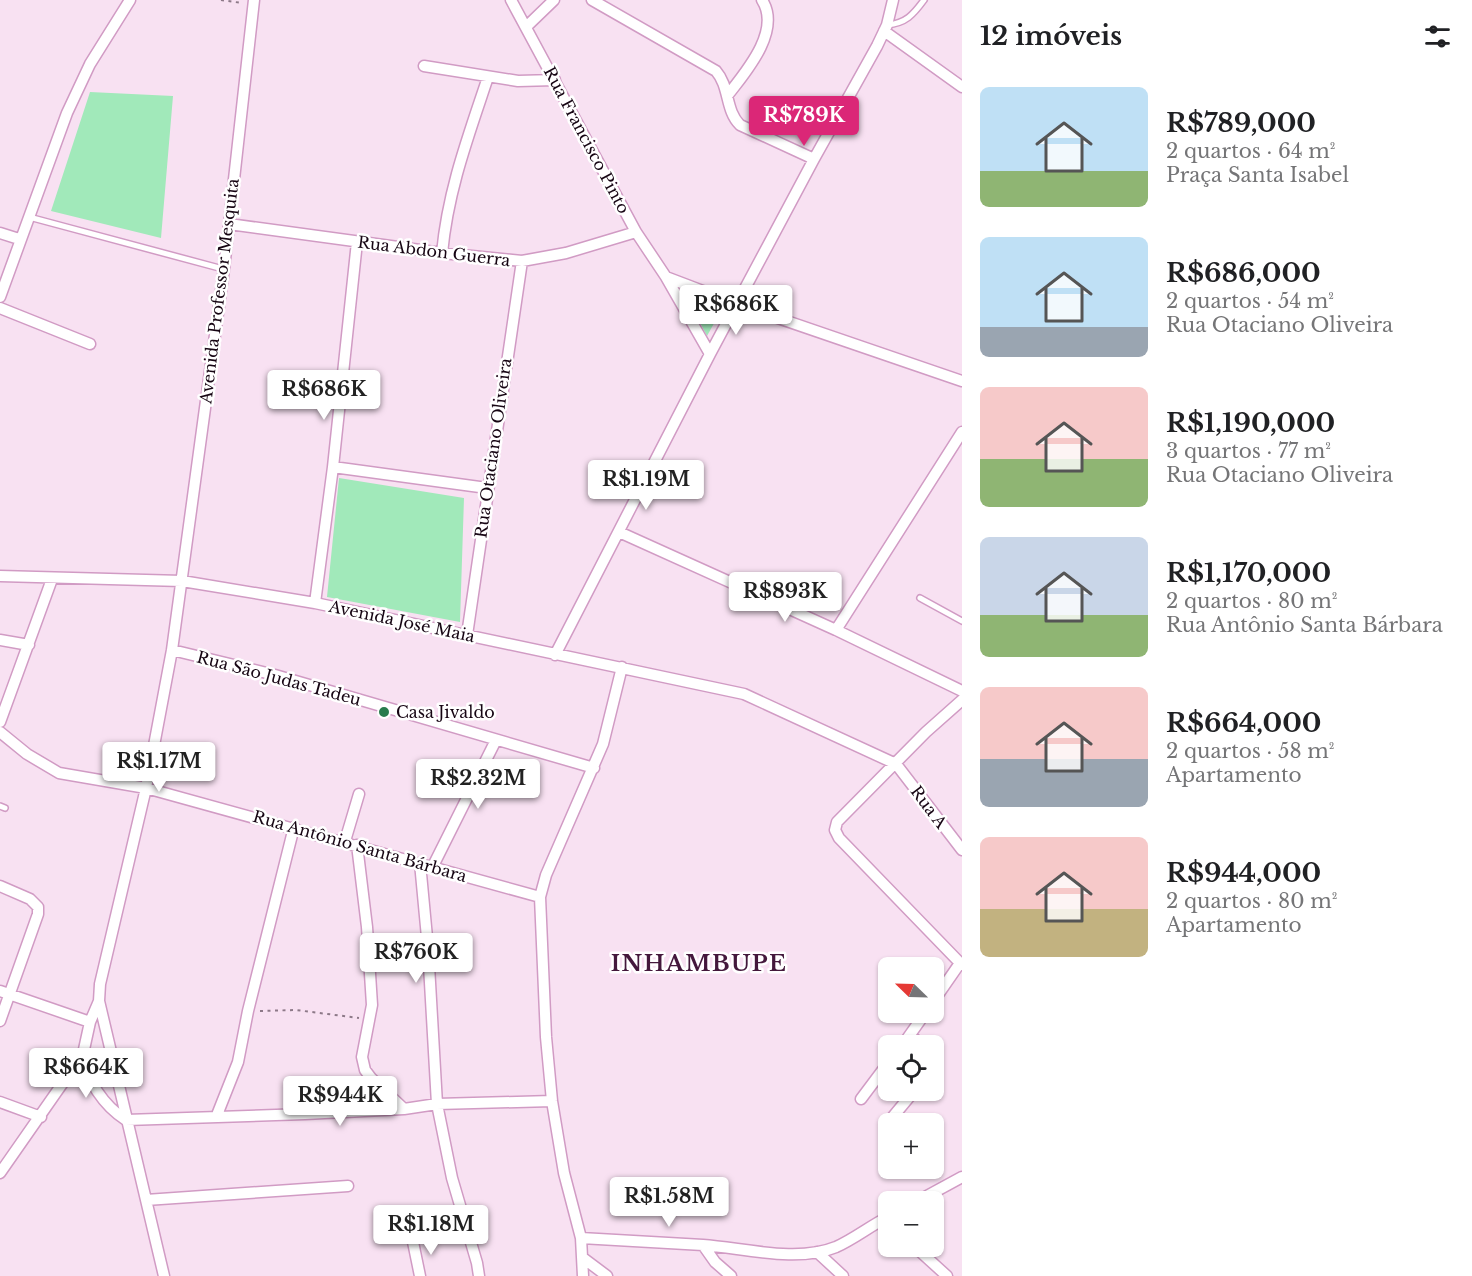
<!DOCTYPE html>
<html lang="pt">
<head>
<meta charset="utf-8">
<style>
	body { margin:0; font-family:"Libre Baskerville",serif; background:#f6f6f6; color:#202124; height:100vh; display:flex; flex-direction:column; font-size:22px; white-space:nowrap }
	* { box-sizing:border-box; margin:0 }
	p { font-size:20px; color:#757577 }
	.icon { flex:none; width:33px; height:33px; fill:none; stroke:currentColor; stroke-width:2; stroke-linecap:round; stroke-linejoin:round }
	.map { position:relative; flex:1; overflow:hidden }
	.details { display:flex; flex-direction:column; background:#fff; width:510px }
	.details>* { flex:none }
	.needle { width:39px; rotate:293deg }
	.controls { position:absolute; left:878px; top:957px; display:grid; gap:12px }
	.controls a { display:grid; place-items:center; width:66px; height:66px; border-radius:9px; background:#fff; box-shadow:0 2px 4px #0004; font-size:30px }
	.price { position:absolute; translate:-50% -51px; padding:0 14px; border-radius:6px; background:#fff; color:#222; font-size:20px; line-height:39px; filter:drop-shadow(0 2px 3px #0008) }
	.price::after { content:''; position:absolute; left:50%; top:36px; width:18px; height:14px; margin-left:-9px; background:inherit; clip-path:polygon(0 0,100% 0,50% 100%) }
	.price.selected { background:#db2777; color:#fff }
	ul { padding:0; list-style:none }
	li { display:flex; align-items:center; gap:18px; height:150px; padding:0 18px }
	li span { display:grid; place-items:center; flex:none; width:168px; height:120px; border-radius:9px; color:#555 }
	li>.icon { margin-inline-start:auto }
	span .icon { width:72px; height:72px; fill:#fffc; stroke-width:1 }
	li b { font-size:26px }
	h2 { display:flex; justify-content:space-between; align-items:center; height:72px; padding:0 18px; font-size:26px }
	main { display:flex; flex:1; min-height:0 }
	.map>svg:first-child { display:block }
	.green { fill:#a1e9ba }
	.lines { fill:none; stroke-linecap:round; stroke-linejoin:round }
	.service-casing { stroke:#d19bc4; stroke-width:8 }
	.minor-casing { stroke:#d19bc4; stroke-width:13 }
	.path { stroke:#8d7988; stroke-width:2; stroke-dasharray:3 4.5; stroke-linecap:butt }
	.service { stroke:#fff; stroke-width:5 }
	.minor { stroke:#fff; stroke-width:10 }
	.poi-dot { fill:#287b4d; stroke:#fff; stroke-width:2 }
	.labels { text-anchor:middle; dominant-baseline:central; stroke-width:5; stroke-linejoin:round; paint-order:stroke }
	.street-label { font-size:16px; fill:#160513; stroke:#fff }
	.poi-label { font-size:16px; fill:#160513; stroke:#fff; text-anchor:start }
	.district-label { font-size:22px; font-weight:bold; letter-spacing:1.5px; fill:#44183c; stroke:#fff }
</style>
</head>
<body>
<main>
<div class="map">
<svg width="962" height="1276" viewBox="0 0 962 1276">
	<rect width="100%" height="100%" fill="#f8e1f2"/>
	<!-- green -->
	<path class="green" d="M90,92L173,96L161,238L51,211Z
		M685,294L723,307L707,336Z
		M339,478L464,498L460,622L327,597Z"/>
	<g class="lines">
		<defs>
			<path id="service" d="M887,25C906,23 913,15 924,0
				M29,217L223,269
				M920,598L962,621
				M0,806L5,808"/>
			<path id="minor" d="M511,0L636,232L666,277L710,354
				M592,0L716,71C730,87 725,110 740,125L814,159
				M526,27L554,0
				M884,31L962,87
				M424,66L518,81L555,80
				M727,96C745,73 782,31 762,0
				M229,224L442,253L522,261L566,253L636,232
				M0,233L19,239
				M442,253C448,190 468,137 488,77
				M666,277L737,304L962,381
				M0,297L67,113L90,64L130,0
				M0,308L90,344
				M333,467L487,488
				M619,532L836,630L962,691
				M0,576L182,581L315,603L744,694L896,764L962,850
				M315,603L333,467L357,242
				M836,630L962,432
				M467,635L522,261
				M0,640L29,645
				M172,650L275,675L594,768
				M555,655L710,354L814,159L877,46L887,25L893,0
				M962,700L926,732L837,822L835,830L839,838L962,965
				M0,722L52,579
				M0,732L27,754L59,773L146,788L540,897
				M345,841L359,794
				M357,845L367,927L372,1005L362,1057L365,1070L371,1078L404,1109
				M420,863L428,948L437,1104L452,1178L477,1263L479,1276
				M433,866L496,740
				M0,886L30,899L38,907V914L0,1021
				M0,991L90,1022
				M933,1002L960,963
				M910,1035L923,1046
				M902,1046L926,1012
				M83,1054C86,1080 104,1106 126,1120L305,1114L404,1109L437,1104L552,1101
				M933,1055L935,1060L933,1068
				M861,1099L888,1063
				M0,1102L41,1117
				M217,1115L238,1062L248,1011L294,827
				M891,1119L915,1090
				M0,1173L83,1054L90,1022L99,1001
				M146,1200L348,1186
				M916,1202L962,1177
				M581,1238L703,1245L715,1262L731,1276
				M413,1242L420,1276
				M703,1245C744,1248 797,1263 836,1247C854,1239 870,1226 888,1217
				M914,1246L947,1276
				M817,1252L843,1276
				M583,1258L607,1276
				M164,1276L99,1001L100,984L146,788L172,650L224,269L254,0
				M583,1276L581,1238L564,1173L552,1101L546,1037L540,897L546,875L603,744L622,667"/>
		</defs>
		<!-- service casing -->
		<use href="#service" class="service-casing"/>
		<!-- minor casing -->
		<use href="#minor" class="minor-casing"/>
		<!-- path -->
		<path class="path" d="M221,0L242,3
			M260,1011L296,1010L359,1018"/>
		<!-- service -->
		<use href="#service" class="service"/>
		<!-- minor -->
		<use href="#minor" class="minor"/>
	</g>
	<!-- markers -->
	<circle class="poi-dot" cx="384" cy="712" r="6"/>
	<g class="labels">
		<!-- street labels -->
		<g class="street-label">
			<text transform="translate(587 140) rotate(62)">Rua Francisco Pinto</text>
			<text transform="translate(434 251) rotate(7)">Rua Abdon Guerra</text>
			<text transform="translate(219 291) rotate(-83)">Avenida Professor Mesquita</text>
			<text transform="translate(493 448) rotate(-82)">Rua Otaciano Oliveira</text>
			<text transform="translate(402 621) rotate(12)">Avenida José Maia</text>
			<text transform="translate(279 678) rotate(15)">Rua São Judas Tadeu</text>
			<text transform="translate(929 807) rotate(53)">Rua A</text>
			<text transform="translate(360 846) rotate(16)">Rua Antônio Santa Bárbara</text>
		</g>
		<!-- poi labels -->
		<g class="poi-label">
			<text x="396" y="712">Casa Jivaldo</text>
		</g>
		<!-- district labels -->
		<g class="district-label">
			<text x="699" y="963">INHAMBUPE</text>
		</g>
	</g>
</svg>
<div class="controls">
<a><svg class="needle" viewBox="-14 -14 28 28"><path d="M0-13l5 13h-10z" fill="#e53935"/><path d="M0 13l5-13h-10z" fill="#757577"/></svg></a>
<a><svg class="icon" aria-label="locate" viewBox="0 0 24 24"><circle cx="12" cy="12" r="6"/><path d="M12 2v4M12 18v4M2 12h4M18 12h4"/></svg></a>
<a>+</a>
<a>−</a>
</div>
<b class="price selected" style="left:804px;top:147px">R$789K</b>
<b class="price" style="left:736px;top:336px">R$686K</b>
<b class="price" style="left:324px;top:421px">R$686K</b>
<b class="price" style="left:646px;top:511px">R$1.19M</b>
<b class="price" style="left:785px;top:623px">R$893K</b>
<b class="price" style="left:159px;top:793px">R$1.17M</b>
<b class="price" style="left:478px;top:810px">R$2.32M</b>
<b class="price" style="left:416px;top:984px">R$760K</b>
<b class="price" style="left:86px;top:1099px">R$664K</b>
<b class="price" style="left:340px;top:1127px">R$944K</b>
<b class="price" style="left:669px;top:1228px">R$1.58M</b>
<b class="price" style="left:431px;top:1256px">R$1.18M</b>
</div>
<section class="details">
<h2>12 imóveis<svg class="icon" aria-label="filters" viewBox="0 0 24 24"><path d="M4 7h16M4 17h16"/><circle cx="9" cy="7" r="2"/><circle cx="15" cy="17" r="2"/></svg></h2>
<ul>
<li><span style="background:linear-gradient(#bfe0f5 70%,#8fb573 0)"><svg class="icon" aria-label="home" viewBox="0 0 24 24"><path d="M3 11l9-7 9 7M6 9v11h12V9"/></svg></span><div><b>R$789,000</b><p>2 quartos · 64 m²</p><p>Praça Santa Isabel</p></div></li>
<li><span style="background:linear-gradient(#bfe0f5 75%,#9aa5b1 0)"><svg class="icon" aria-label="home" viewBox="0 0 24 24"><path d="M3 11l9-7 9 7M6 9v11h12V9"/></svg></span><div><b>R$686,000</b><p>2 quartos · 54 m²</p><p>Rua Otaciano Oliveira</p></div></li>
<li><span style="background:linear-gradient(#f6c9c9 60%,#8fb573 0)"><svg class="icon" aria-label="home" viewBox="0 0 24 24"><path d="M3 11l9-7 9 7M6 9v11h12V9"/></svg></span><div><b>R$1,190,000</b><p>3 quartos · 77 m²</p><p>Rua Otaciano Oliveira</p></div></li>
<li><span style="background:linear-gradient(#c9d6e8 65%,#8fb573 0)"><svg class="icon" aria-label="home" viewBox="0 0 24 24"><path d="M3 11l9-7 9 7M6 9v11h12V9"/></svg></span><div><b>R$1,170,000</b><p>2 quartos · 80 m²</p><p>Rua Antônio Santa Bárbara</p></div></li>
<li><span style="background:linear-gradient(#f6c9c9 60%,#9aa5b1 0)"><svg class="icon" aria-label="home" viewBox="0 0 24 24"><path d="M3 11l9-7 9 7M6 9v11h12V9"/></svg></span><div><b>R$664,000</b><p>2 quartos · 58 m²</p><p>Apartamento</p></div></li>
<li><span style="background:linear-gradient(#f6c9c9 60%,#c2b280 0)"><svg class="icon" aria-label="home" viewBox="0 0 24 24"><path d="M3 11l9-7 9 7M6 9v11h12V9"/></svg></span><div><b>R$944,000</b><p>2 quartos · 80 m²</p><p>Apartamento</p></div></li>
</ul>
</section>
</main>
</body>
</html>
